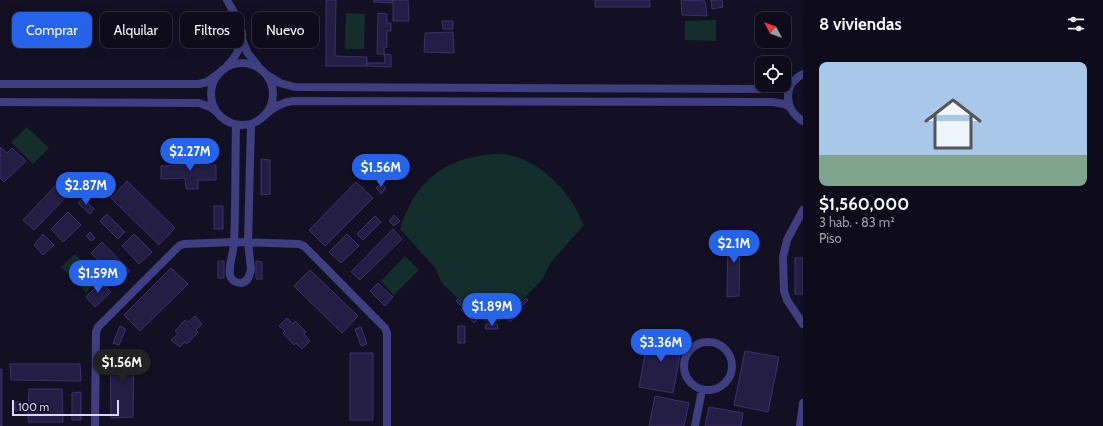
<!DOCTYPE html>
<html lang="es">
<head>
<meta charset="utf-8">
<style>
	body { margin:0; font-family:Cabin,sans-serif; background:#1c1a28; color:#f1f3f6; height:100vh; display:flex; flex-direction:column; font-size:15px; white-space:nowrap }
	* { box-sizing:border-box; margin:0 }
	p { font-size:13px; color:#9b9ba3 }
	.icon { flex:none; width:22px; height:22px; fill:none; stroke:currentColor; stroke-width:2; stroke-linecap:round; stroke-linejoin:round }
	.map { position:relative; flex:1; overflow:hidden }
	.panel { display:flex; flex-direction:column; background:#0e0c1b; width:300px }
	.panel>* { flex:none }
	.guide { position:absolute; left:12px; top:12px; width:380px; height:36px; display:flex; gap:8px }
	.needle { width:26px; rotate:311deg }
	.buttons { position:absolute; left:755px; top:12px; display:grid; gap:8px }
	.buttons a { display:grid; place-items:center; width:36px; height:36px; border-radius:8px; background:#0e0c1b; box-shadow:0 4px 16px #0002,0 0 0 1px #2e2c3a; font-size:20px }
	.scale { position:absolute; left:12px; bottom:10px; width:107px; box-sizing:border-box; padding-left:4px; border:2px solid #d9d5fd; border-top:0; font-size:11px; line-height:14px; white-space:nowrap; color:#d9d5fd; -webkit-text-stroke:3px #131024; paint-order:stroke }
	.price { position:absolute; translate:-50% -34px; padding:0 9px; border-radius:14px; background:#2563eb; color:#fff; font-size:13px; line-height:26px; filter:drop-shadow(0 1px 2px #0008) }
	.price::after { content:''; position:absolute; left:50%; top:24px; width:12px; height:9px; margin-left:-6px; background:inherit; clip-path:polygon(0 0,100% 0,50% 100%) }
	.price.selected { background:#222; color:#fff }
	ul { padding:0; list-style:none }
	li { display:grid; align-content:center; gap:8px; height:212px; padding:0 16px }
	li span { display:grid; place-items:center; height:124px; border-radius:8px; color:#555 }
	li>.icon { margin-inline-start:auto }
	span .icon { width:72px; height:72px; fill:#fffc; stroke-width:1 }
	li b { font-size:17px }
	h2 { display:flex; justify-content:space-between; align-items:center; height:48px; padding:0 16px; font-size:17px }
	.tag { padding:0 14px; border-radius:8px; background:#0e0c1b; box-shadow:0 4px 16px #0002,0 0 0 1px #2e2c3a; font-size:14px; line-height:36px }
	.tag.selected { background:#2563eb; color:#fff }
	main { display:flex; flex:1; min-height:0 }
	.map>svg:first-child { display:block }
	.green { fill:#132e2c }
	.building { fill:#241d44; stroke:#3c306e }
	.lines { fill:none; stroke-linecap:round; stroke-linejoin:round }
	.minor { stroke:#3f3e80; stroke-width:8 }
</style>
</head>
<body>
<main>
<div class="map">
<svg width="803" height="426" viewBox="0 0 803 426">
	<rect width="100%" height="100%" fill="#131024"/>
	<!-- green -->
	<path class="green" d="M346,13L365,14L364,49H345Z
		M716,20V41L685,40V21Z
		M27,127L49,148L33,164L11,142Z
		M493,154C498,154 503,153 508,155C536,160 559,182 574,205C578,212 580,219 584,225L551,262L542,280L503,319L496,322L489,323L482,320L475,315L441,282L436,269L400,229C415,182 443,158 493,154Z
		M75,254L99,279L86,292L61,267Z
		M405,256L419,270L394,295L381,281Z"/>
	<!-- building -->
	<path class="building" d="M326,0H336L335,56L367,57V66H326Z
		M374,0H393L392,3L374,2Z
		M393,0H408L409,21H393Z
		M595,0H650V7H595Z
		M681,0L705,1L707,16L682,15Z
		M711,0H722L723,7L712,9Z
		M378,13L387,14V23H391V31H387V47L384,48V54H377Z
		M442,21H453V29H443Z
		M453,32L454,53L424,52L425,33Z
		M384,54L391,55V67L367,66V63H385Z
		M0,147L7,153L12,148L26,161L4,182L0,178Z
		M186,156H199V165H216V180H198V189H186L185,178L161,179V166L185,165Z
		M366,158L371,164L361,174L356,168Z
		M261,159L270,160V194L261,195Z
		M70,178L77,186L34,230L23,220L58,183L61,187Z
		M127,181L175,228L159,245L111,198Z
		M356,182L373,198L325,246L309,230Z
		M381,183L386,188L381,194L376,188Z
		M83,198L94,209L90,214L78,203Z
		M214,206H223V229H214Z
		M68,212L81,225L63,242L51,229Z
		M107,214L125,232L118,239L100,221Z
		M394,215L400,221L394,226L389,221Z
		M375,216L381,222L363,240L357,234Z
		M393,229L402,239L360,280L351,272Z
		M90,232L95,238L91,241L86,236Z
		M740,232L739,296L727,297L728,233Z
		M43,234L54,245L43,255L34,245Z
		M134,234L152,252L139,264L122,246Z
		M347,234L359,246L341,263L329,252Z
		M102,242L130,271L122,279L114,271L112,274L91,253Z
		M795,258H803V294H795Z
		M218,261H224V278H218Z
		M256,261L262,262V279H256Z
		M171,268L188,284L140,331L124,315Z
		M310,270L358,316L342,333L294,286Z
		M101,282L111,292L95,307L86,297Z
		M378,283L393,297L385,306L370,291Z
		M526,298L528,300L521,307L523,309L510,322L506,318Z
		M458,299L478,319L474,323L461,310L463,308L456,301Z
		M195,316L202,324L196,330L198,332L187,344L185,342L180,347L171,340L178,334L175,331L185,320L188,322Z
		M287,318L293,324L295,321L306,332L304,334L310,341L302,349L296,343L294,345L283,333L285,331L279,326Z
		M486,324H497L498,329H485Z
		M120,326L126,329L119,345L113,343Z
		M458,326H465V343H458Z
		M361,327L367,344L361,346L355,329Z
		M649,332L683,339L673,393L639,387Z
		M110,350H134L133,417L111,418Z
		M745,351L779,357L768,412L734,405Z
		M350,353H373V420H350Z
		M10,364H80L81,381L11,380Z
		M0,369H2V426H0Z
		M29,389H62L63,422H28Z
		M81,392V420H72V393Z
		M655,396L689,403L684,426H649Z
		M15,402H21L22,410L15,411Z
		M709,407L743,413L741,426H705Z"/>
	<g class="lines">
		<!-- minor -->
		<path class="minor" d="M242,39L247,52L258,66
			M211 94a31 31 0 1 1 62 0a31 31 0 1 1-62 0Z
			M226,67C235,58 246,42 241,28C238,18 232,9 227,0
			M803,74C782,84 784,110 803,121
			M267,75L280,83L295,87L773,89L787,85L795,80
			M0,84H199L207,82L218,74
			M0,102L199,103L210,107L217,112
			M264,116C273,107 282,102 294,101L773,102L784,104L790,107
			M236,125C235,164 236,202 234,241C234,251 228,267 230,275C231,280 236,283 241,283C248,282 250,275 251,269L248,242L251,124
			M803,210L787,240L783,257L784,291L787,300L803,324
			M684 366a24 24 0 1 1 48 0a24 24 0 1 1-48 0Z
			M95,426L96,332L98,327L179,246L184,244L234,242L299,244L304,246L385,328L387,333V426
			M695,426L702,390
			M800,426L803,403"/>
	</g>
</svg>
<div class="buttons">
<a><svg class="needle" viewBox="-14 -14 28 28"><path d="M0-13l5 13h-10z" fill="#e53935"/><path d="M0 13l5-13h-10z" fill="#9b9ba3"/></svg></a>
<a><svg class="icon" aria-label="locate" viewBox="0 0 24 24"><circle cx="12" cy="12" r="6"/><path d="M12 2v4M12 18v4M2 12h4M18 12h4"/></svg></a>
</div>
<div class="scale">100 m</div>
<b class="price" style="left:190px;top:172px">$2.27M</b>
<b class="price" style="left:381px;top:188px">$1.56M</b>
<b class="price" style="left:86px;top:206px">$2.87M</b>
<b class="price" style="left:734px;top:264px">$2.1M</b>
<b class="price" style="left:98px;top:294px">$1.59M</b>
<b class="price" style="left:492px;top:327px">$1.89M</b>
<b class="price" style="left:661px;top:363px">$3.36M</b>
<b class="price selected" style="left:122px;top:383px">$1.56M</b>
<div class="guide">
<a class="tag selected">Comprar</a>
<a class="tag">Alquilar</a>
<a class="tag">Filtros</a>
<a class="tag">Nuevo</a>
</div>
</div>
<section class="panel">
<h2>8 viviendas<svg class="icon" aria-label="filters" viewBox="0 0 24 24"><path d="M4 7h16M4 17h16"/><circle cx="9" cy="7" r="2"/><circle cx="15" cy="17" r="2"/></svg></h2>
<ul>
<li><span style="background:linear-gradient(#a9c7e8 75%,#7fa58c 0)"><svg class="icon" aria-label="home" viewBox="0 0 24 24"><path d="M3 11l9-7 9 7M6 9v11h12V9"/></svg></span><div><b>$1,560,000</b><p>3 hab. · 83 m²</p><p>Piso</p></div></li>
</ul>
</section>
</main>
</body>
</html>
